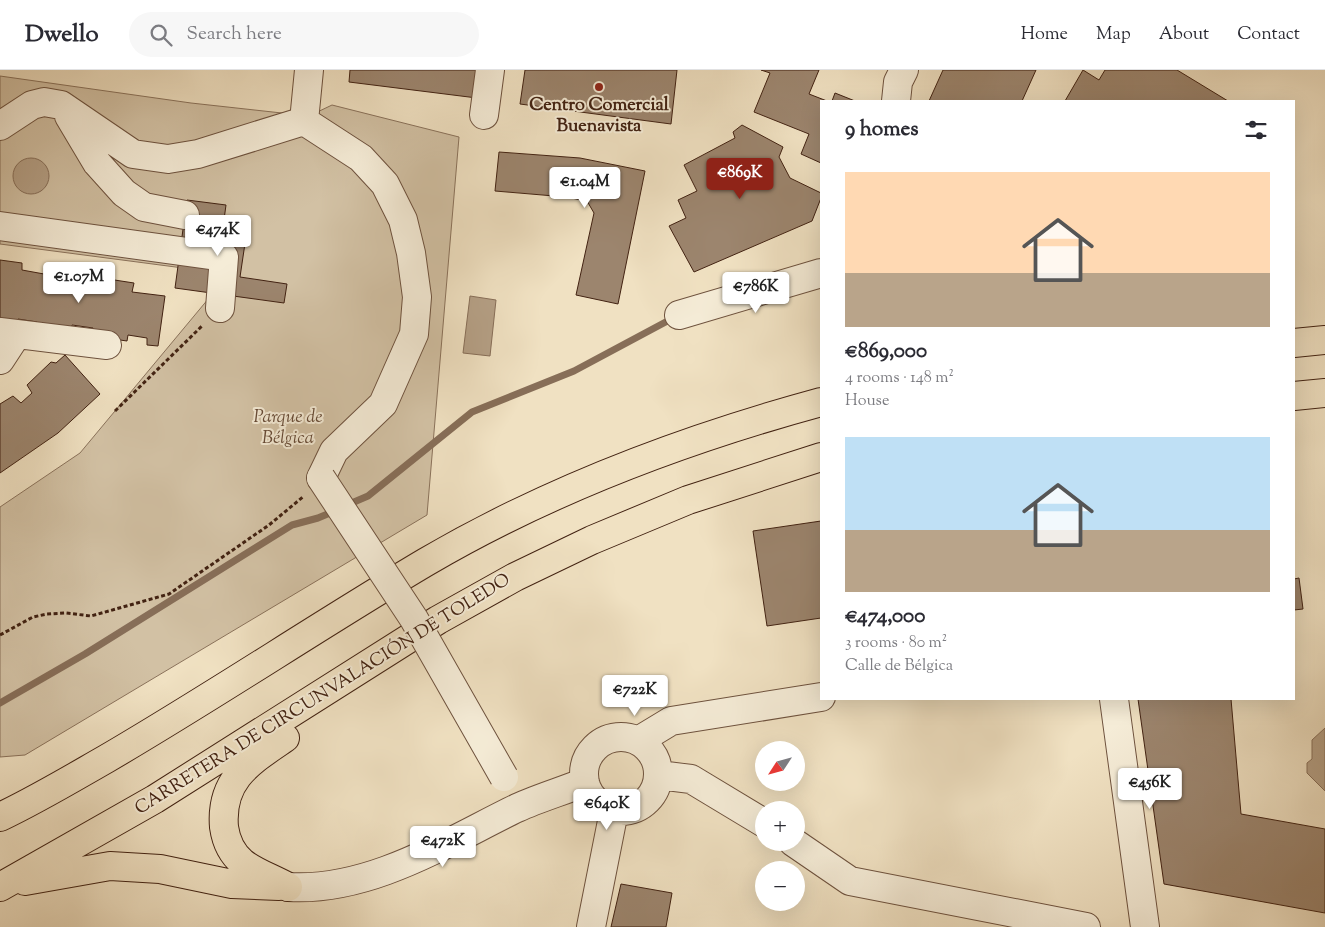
<!DOCTYPE html>
<html lang="en">
<head>
<meta charset="utf-8">
<style>
	body { margin:0; font-family:"Sorts Mill Goudy",serif; background:#f7f7f7; color:#2b2b33; height:100vh; display:flex; flex-direction:column; font-size:19px; white-space:nowrap }
	* { box-sizing:border-box; margin:0 }
	p { font-size:16px; color:#7c7c81 }
	.icon { flex:none; width:28px; height:28px; fill:none; stroke:currentColor; stroke-width:2; stroke-linecap:round; stroke-linejoin:round }
	.map { position:relative; flex:1; overflow:hidden }
	.sheet { position:absolute; left:820px; top:30px; width:475px; height:600px; display:flex; flex-direction:column; background:#fff; border-radius:0px; box-shadow:0 5px 20px #0002 }
	.sheet>* { flex:none }
	.needle { width:32px; rotate:234deg }
	.tools { position:absolute; left:755px; top:671px; display:grid; gap:10px }
	.tools a { display:grid; place-items:center; width:50px; height:50px; border-radius:50%; background:#fff; box-shadow:0 5px 20px #0002; font-size:25px }
	.price { position:absolute; translate:-50% -42px; padding:0 11px; border-radius:5px; background:#fff; color:#222; font-size:16px; line-height:32px; filter:drop-shadow(0 1px 2px #0008) }
	.price::after { content:''; position:absolute; left:50%; top:30px; width:15px; height:11px; margin-left:-8px; background:inherit; clip-path:polygon(0 0,100% 0,50% 100%) }
	.price.current { background:#8f2418; color:#fff }
	ul { padding:0; list-style:none }
	li { display:grid; align-content:center; gap:10px; height:265px; padding:0 25px }
	li span { display:grid; place-items:center; height:155px; border-radius:0px; color:#555 }
	li>.icon { margin-inline-start:auto }
	span .icon { width:90px; height:90px; fill:#fffc; stroke-width:1 }
	li b { font-size:21px }
	h2 { display:flex; justify-content:space-between; align-items:center; height:60px; padding:0 25px; font-size:21px }
	header { display:flex; align-items:center; gap:30px; box-sizing:border-box; height:70px; padding:0 25px; background:#fff; border-bottom:1px solid #e1e1e2 }
	header strong { font-size:24px }
	nav { display:flex; gap:28px; margin-inline-start:auto; font-size:18px }
	.search { width:350px; height:45px; background:#f7f7f7; display:flex; align-items:center; gap:12px; box-sizing:border-box; padding:0 18px; border-radius:28px; color:#7c7c81; font-size:19px }
	.map>svg:first-child { display:block }
	.green { fill:#d2c1a4; stroke:#8a725b }
	.water { fill:#b5a086; stroke:#876e58 }
	.lines { fill:none; stroke-linecap:round; stroke-linejoin:round }
	.stream { stroke:#876e58; stroke-width:7 }
	.building { fill:#9c856e; stroke:#422212 }
	.minor-casing { stroke:#6e523e; stroke-width:30 }
	.highway-casing { stroke:#422212; stroke-width:30 }
	.path { stroke:#422212; stroke-width:3; stroke-dasharray:4 2.5; stroke-linecap:butt }
	.minor { stroke:#f5ecd7; stroke-width:28 }
	.highway { stroke:#f0e1c2; stroke-width:28 }
	.minor-bridge-casing { stroke:#6e523e; stroke-width:30; stroke-linecap:butt }
	.minor-bridge { stroke:#f5ecd7; stroke-width:28 }
	.poi-dot { fill:#8f2418; stroke:#f5ecd7; stroke-width:2 }
	.labels { text-anchor:middle; dominant-baseline:central; stroke-width:4; stroke-linejoin:round; paint-order:stroke }
	.poi-label { font-size:18px; font-weight:bold; fill:#422212; stroke:#f5ecd7 }
	.park-label { font-size:18px; font-style:italic; fill:#664a36; stroke:#f5ecd7 }
	.street-label { font-size:18px; fill:#422212; stroke:#f5ecd7 }
</style>
</head>
<body>
<header>
<strong>Dwello</strong>
<div class="search"><svg class="icon" aria-label="search" viewBox="0 0 24 24"><circle cx="10" cy="10" r="6"/><path d="M15 15l6 6"/></svg>Search here</div>
<nav><a>Home</a><a>Map</a><a>About</a><a>Contact</a></nav>
</header>
<div class="map">
<svg width="1325" height="857" viewBox="0 0 1325 857">
	<rect width="100%" height="100%" fill="#f0e1c2"/>
	<filter id="stains"><feTurbulence type="fractalNoise" baseFrequency=".004" numOctaves="4"/><feColorMatrix values="0 0 0 0 .2 0 0 0 0 .09 0 0 0 0 .02 0 0 0 .5 -.17"/></filter>
	<radialGradient id="worn" r=".72"><stop offset=".6" stop-color="#630" stop-opacity="0"/><stop offset="1" stop-color="#630" stop-opacity=".3"/></radialGradient>
	<!-- green -->
	<path class="green" d="M0,6L191,33L309,46L332,35L459,67L427,445L25,685L0,687V437L80,383L229,204L0,174Z"/>
	<!-- water -->
	<path class="water" d="M13 106a18 18 0 1 1 36 0a18 18 0 1 1-36 0Z
		M470,226L496,230L490,286L463,283Z
		M1325,658V721L1307,703V693L1312,689V670Z"/>
	<g class="lines">
		<!-- stream -->
		<path class="stream" d="M347,435L368,426L472,342L574,301L675,247
			M0,633L85,584L292,455L318,448L337,440"/>
	</g>
	<!-- building -->
	<path class="building" d="M350,0H488L485,29L349,12Z
		M525,0H677L671,54L520,34Z
		M761,0H819L809,24L827,31H821V93L801,84L809,64L754,42L770,3Z
		M943,0H1036L1022,31H929Z
		M1083,0L1099,10L1105,0H1177L1228,31H1065Z
		M835,23L855,31H832Z
		M742,55L783,77L779,87L790,108L821,123V128L812,151L694,202L669,156L686,148L678,130L697,121L684,95L735,68L733,62Z
		M499,82L580,88L645,101L618,234L576,225L594,143L587,131L566,127L495,121Z
		M187,130L226,135L223,157L247,160L240,207L287,214L284,233L175,218Z
		M0,190L22,193V200L55,206L56,199L75,202L77,210L96,215L95,207L134,213L132,222L165,226L158,276L147,275V268L128,265L127,271L92,266L93,258L72,255L71,262L36,257L37,252L18,249L16,256L0,254Z
		M65,285L100,324L58,363L0,403V334L13,326L21,333L32,323L27,315L51,292L56,293Z
		M821,451V548L767,556L753,461Z
		M1299,508L1303,539L1294,540V509Z
		M1138,629H1231L1241,744L1325,759V843L1164,814Z
		M621,814L672,823L666,857H611Z"/>
	<g class="lines">
		<defs>
			<path id="minor" d="M896,31L898,12L904,0
				M484,45L490,0
				M69,46L97,93L124,123L144,137L185,145
				M304,51L309,0
				M0,56L32,35L44,32L61,35L133,84L168,89L198,84L304,51L361,88L385,114L403,150L411,183L417,227L414,264L383,334L334,381L321,408
				M0,156L224,187L220,238
				M679,245L821,203
				M0,262L107,275
				M0,290L17,264
				M1114,629L1145,857
				M584 704a37 37 0 1 1 74 0a37 37 0 1 1-74 0Z
				M638,671L671,651L821,627
				M659,705L691,709L764,753
				M793,772L850,811L1086,857
				M288,817C370,822 445,773 517,738C539,728 563,721 585,712
				M591,857L614,741"/>
			<path id="highway" d="M1294,273L1325,270
				M1294,326L1325,323
				M285,668C250,692 220,709 224,757C226,771 232,784 243,793C256,803 274,809 288,817
				M0,747C36,730 71,709 106,689C214,626 318,556 426,492C549,420 685,369 821,332
				M25,811L110,796L160,799L232,814L279,816
				M0,817L155,729L438,550L515,507L592,470L688,430L821,387"/>
		</defs>
		<!-- minor casing -->
		<use href="#minor" class="minor-casing"/>
		<!-- highway casing -->
		<use href="#highway" class="highway-casing"/>
		<!-- path -->
		<path class="path" d="M115,341L203,255
			M0,565L33,547L47,544L66,543L91,546L169,524L269,455L304,426"/>
		<!-- minor -->
		<use href="#minor" class="minor"/>
		<!-- highway -->
		<use href="#highway" class="highway"/>
		<defs>
			<path id="minor-bridge" d="M321,408L414,549L504,707"/>
		</defs>
		<!-- minor-bridge casing -->
		<use href="#minor-bridge" class="minor-bridge-casing"/>
		<!-- minor-bridge -->
		<use href="#minor-bridge" class="minor-bridge"/>
	</g>
	<!-- markers -->
	<circle class="poi-dot" cx="599" cy="17" r="5"/>
	<g class="labels">
		<!-- poi labels -->
		<g class="poi-label">
			<text x="599" y="36">Centro Comercial<tspan x="599" dy="21">Buenavista</tspan></text>
		</g>
		<!-- park labels -->
		<g class="park-label">
			<text x="288" y="348">Parque de<tspan x="288" dy="21">Bélgica</tspan></text>
		</g>
		<!-- street labels -->
		<g class="street-label">
			<text transform="translate(323 625) rotate(-32)">CARRETERA DE CIRCUNVALACIÓN DE TOLEDO</text>
		</g>
	</g>
	<rect width="100%" height="100%" filter="url(#stains)"/>
	<rect width="100%" height="100%" fill="url(#worn)"/>
</svg>
<div class="tools">
<a><svg class="needle" viewBox="-14 -14 28 28"><path d="M0-13l5 13h-10z" fill="#e53935"/><path d="M0 13l5-13h-10z" fill="#7c7c81"/></svg></a>
<a>+</a>
<a>−</a>
</div>
<b class="price current" style="left:740px;top:130px">€869K</b>
<b class="price" style="left:585px;top:139px">€1.04M</b>
<b class="price" style="left:218px;top:187px">€474K</b>
<b class="price" style="left:79px;top:234px">€1.07M</b>
<b class="price" style="left:756px;top:244px">€786K</b>
<b class="price" style="left:635px;top:647px">€722K</b>
<b class="price" style="left:1150px;top:740px">€456K</b>
<b class="price" style="left:607px;top:761px">€640K</b>
<b class="price" style="left:443px;top:798px">€472K</b>
<section class="sheet">
<h2>9 homes<svg class="icon" aria-label="filters" viewBox="0 0 24 24"><path d="M4 7h16M4 17h16"/><circle cx="9" cy="7" r="2"/><circle cx="15" cy="17" r="2"/></svg></h2>
<ul>
<li><span style="background:linear-gradient(#ffd9b3 65%,#b9a48a 0)"><svg class="icon" aria-label="home" viewBox="0 0 24 24"><path d="M3 11l9-7 9 7M6 9v11h12V9"/></svg></span><div><b>€869,000</b><p>4 rooms · 148 m²</p><p>House</p></div></li>
<li><span style="background:linear-gradient(#bfe0f5 60%,#b9a48a 0)"><svg class="icon" aria-label="home" viewBox="0 0 24 24"><path d="M3 11l9-7 9 7M6 9v11h12V9"/></svg></span><div><b>€474,000</b><p>3 rooms · 80 m²</p><p>Calle de Bélgica</p></div></li>
</ul>
</section>
</div>
</body>
</html>
